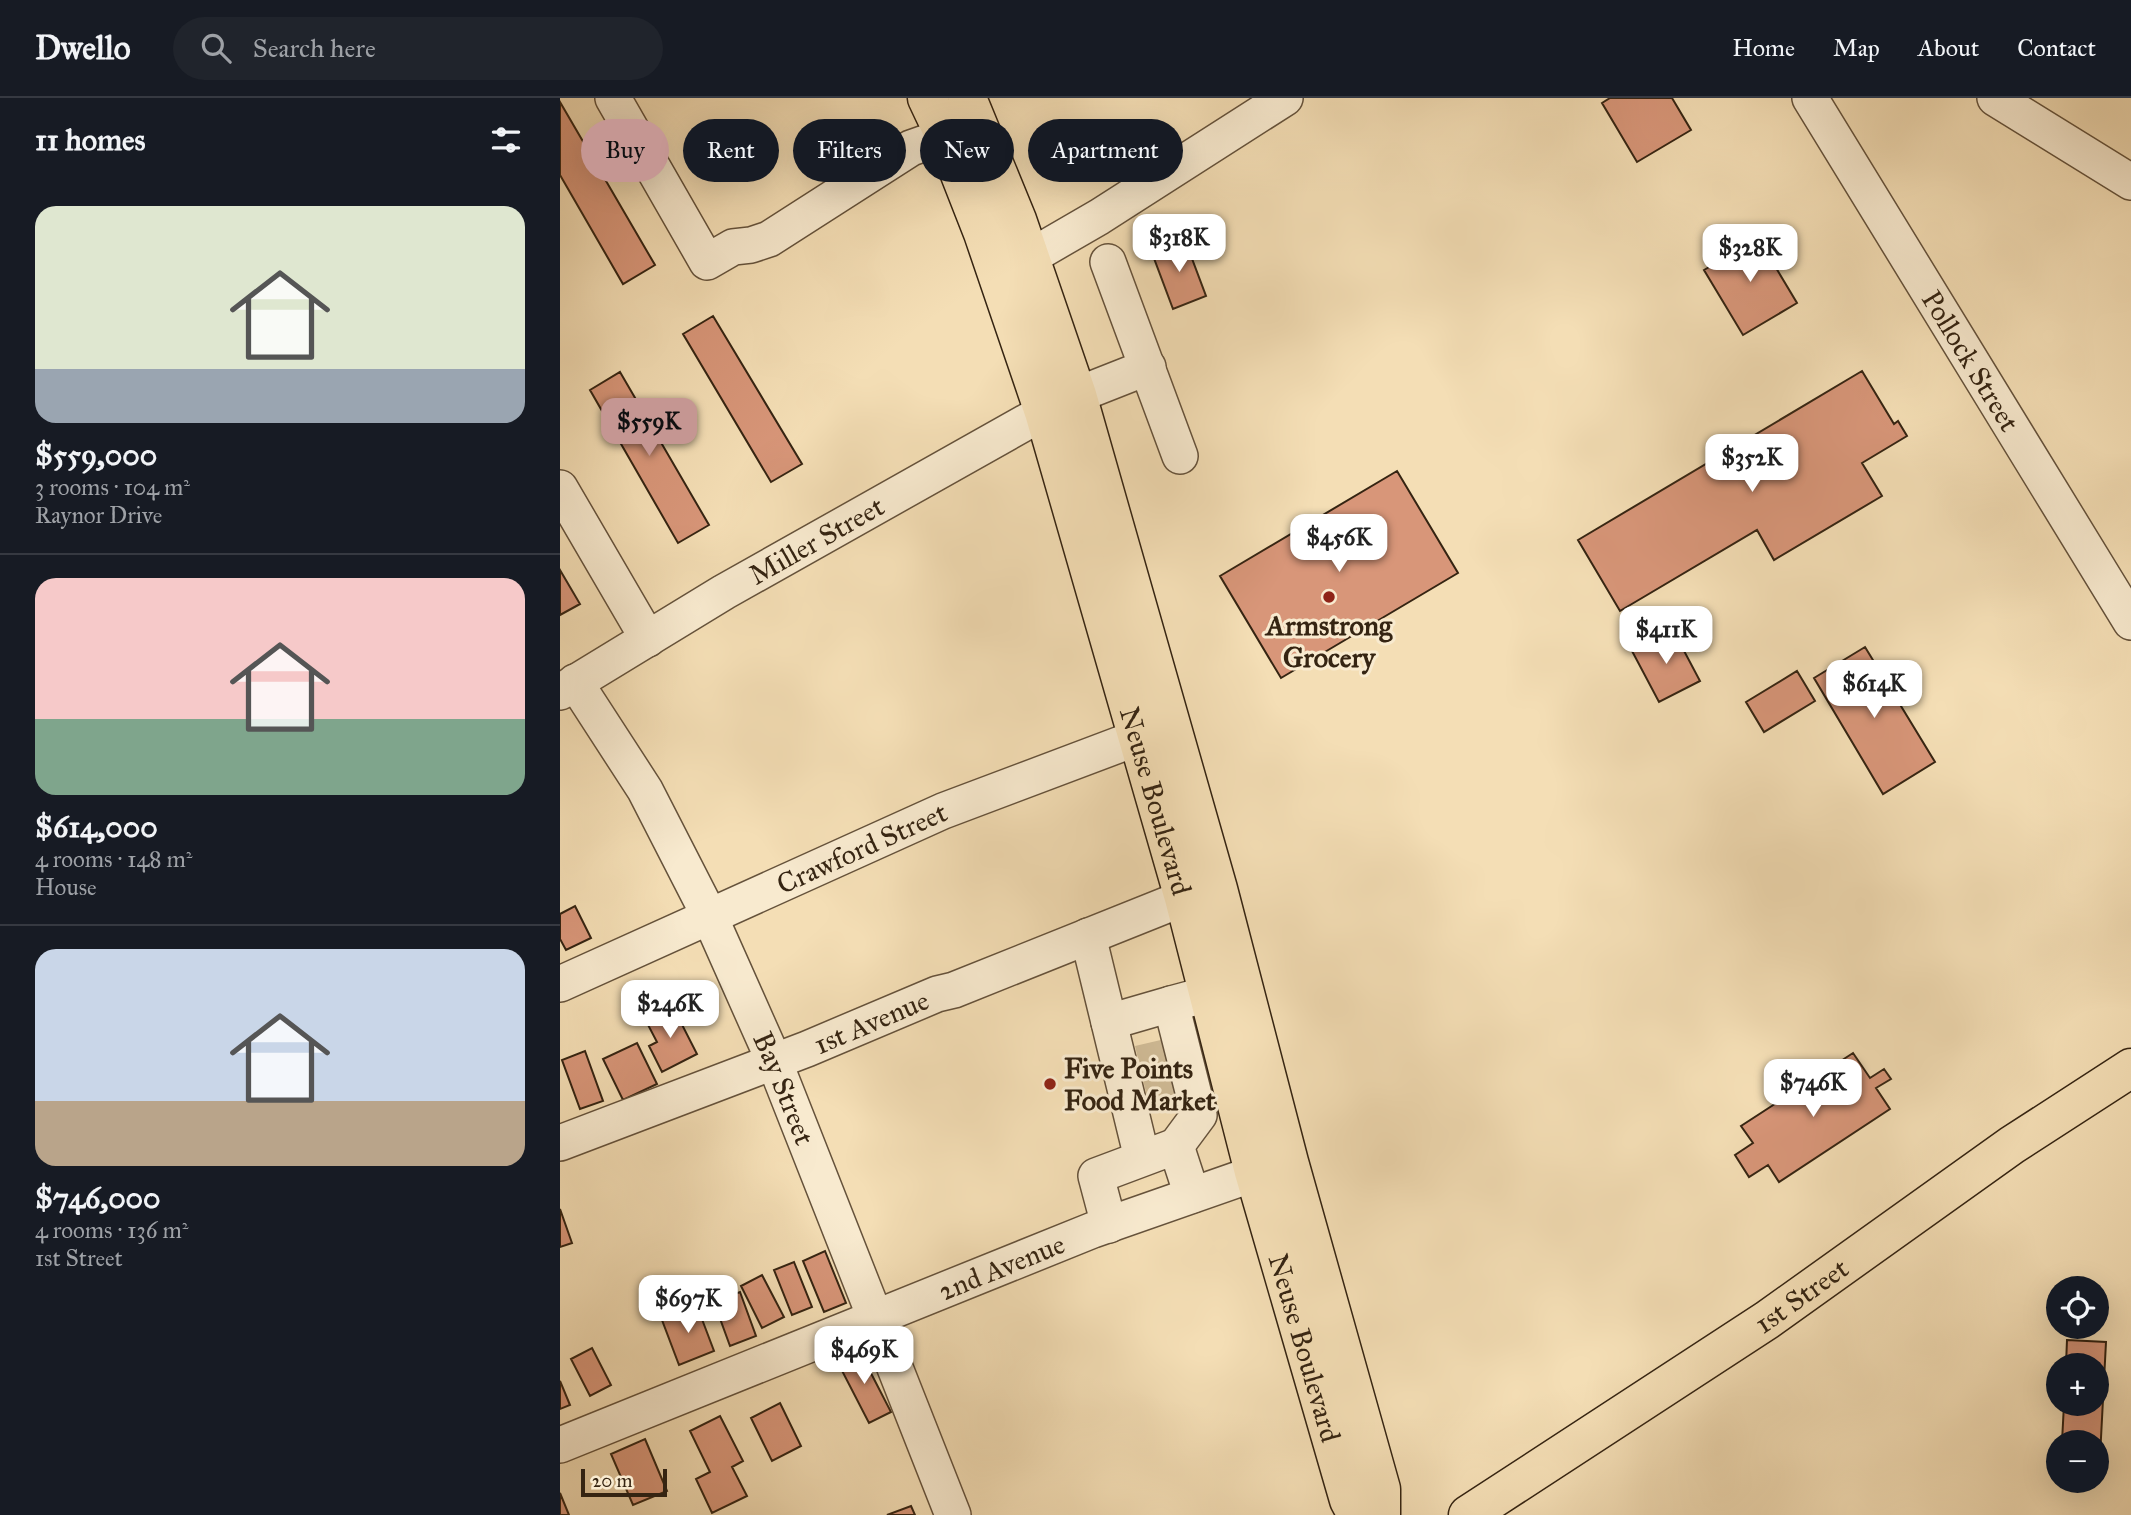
<!DOCTYPE html>
<html lang="en">
<head>
<meta charset="utf-8">
<style>
	body { margin:0; font-family:"IM FELL Great Primer",serif; background:#20242c; color:#f1f3f6; height:100vh; display:flex; flex-direction:column; font-size:26px; white-space:nowrap }
	* { box-sizing:border-box; margin:0 }
	p { font-size:23px; color:#9ea1a6 }
	.icon { flex:none; width:38px; height:38px; fill:none; stroke:currentColor; stroke-width:2; stroke-linecap:round; stroke-linejoin:round }
	.map { position:relative; flex:1; overflow:hidden }
	.details { display:flex; flex-direction:column; background:#171b24; width:560px }
	.details>* { flex:none }
	.banner { position:absolute; left:21px; top:21px; width:665px; height:63px; display:flex; gap:14px }
	.controls { position:absolute; left:1486px; top:1178px; display:grid; gap:14px }
	.controls a { display:grid; place-items:center; width:63px; height:63px; border-radius:50%; background:#171b24; box-shadow:0 7px 28px #0002; font-size:35px }
	.scale { position:absolute; left:21px; bottom:18px; width:86px; box-sizing:border-box; padding-left:7px; border:4px solid #352412; border-top:0; font-size:19px; line-height:24px; white-space:nowrap; color:#352412; -webkit-text-stroke:5px #f8eacf; paint-order:stroke }
	.price { position:absolute; translate:-50% -60px; padding:0 16px; border-radius:14px; background:#fff; color:#222; font-size:23px; line-height:46px; filter:drop-shadow(0 2px 4px #0008) }
	.price::after { content:''; position:absolute; left:50%; top:42px; width:21px; height:16px; margin-left:-10px; background:inherit; clip-path:polygon(0 0,100% 0,50% 100%) }
	.price.current { background:#c59692; color:#111 }
	ul { padding:0; list-style:none }
	li { display:grid; align-content:center; gap:14px; height:371px; padding:0 35px }
	li+li { border-top:2px solid #363941 }
	li span { display:grid; place-items:center; height:217px; border-radius:21px; color:#555 }
	li>.icon { margin-inline-start:auto }
	span .icon { width:126px; height:126px; fill:#fffc; stroke-width:1 }
	li b { font-size:30px }
	h2 { display:flex; justify-content:space-between; align-items:center; height:84px; padding:0 35px; font-size:30px }
	.pill { padding:0 24px; border-radius:32px; background:#171b24; box-shadow:0 7px 28px #0002; font-size:24px; line-height:63px }
	.pill.current { background:#c59692; color:#111 }
	header { display:flex; align-items:center; gap:42px; box-sizing:border-box; height:98px; padding:0 35px; background:#171b24; border-bottom:2px solid #363941 }
	header strong { font-size:33px }
	nav { display:flex; gap:38px; margin-inline-start:auto; font-size:24px }
	.search { width:490px; height:63px; background:#20242c; display:flex; align-items:center; gap:18px; box-sizing:border-box; padding:0 24px; border-radius:38px; color:#9ea1a6; font-size:26px }
	main { display:flex; flex:1; min-height:0 }
	.map>svg:first-child { display:block }
	.building { fill:#d89679; stroke:#352412; stroke-width:2 }
	.lines { fill:none; stroke-linecap:round; stroke-linejoin:round }
	.minor-tunnel { stroke:#ceb994; stroke-width:35; stroke-dasharray:35 18; stroke-linecap:butt }
	.minor-casing { stroke:#65523b; stroke-width:38 }
	.major-casing { stroke:#352412; stroke-width:41 }
	.minor { stroke:#f8eacf; stroke-width:35 }
	.major { stroke:#f4deb5; stroke-width:38 }
	.poi-dot { fill:#8f2418; stroke:#f8eacf; stroke-width:2.5 }
	.labels { text-anchor:middle; dominant-baseline:central; stroke-width:6; stroke-linejoin:round; paint-order:stroke }
	.street-label { font-size:28px; fill:#352412; stroke:#f8eacf }
	.poi-label { font-size:28px; font-weight:bold; fill:#352412; stroke:#f8eacf }
</style>
</head>
<body>
<header>
<strong>Dwello</strong>
<div class="search"><svg class="icon" aria-label="search" viewBox="0 0 24 24"><circle cx="10" cy="10" r="6"/><path d="M15 15l6 6"/></svg>Search here</div>
<nav><a>Home</a><a>Map</a><a>About</a><a>Contact</a></nav>
</header>
<main>
<section class="details">
<h2>11 homes<svg class="icon" aria-label="filters" viewBox="0 0 24 24"><path d="M4 7h16M4 17h16"/><circle cx="9" cy="7" r="2"/><circle cx="15" cy="17" r="2"/></svg></h2>
<ul>
<li><span style="background:linear-gradient(#dfe7d0 75%,#9aa5b1 0)"><svg class="icon" aria-label="home" viewBox="0 0 24 24"><path d="M3 11l9-7 9 7M6 9v11h12V9"/></svg></span><div><b>$559,000</b><p>3 rooms · 104 m²</p><p>Raynor Drive</p></div></li>
<li><span style="background:linear-gradient(#f6c9c9 65%,#7fa58c 0)"><svg class="icon" aria-label="home" viewBox="0 0 24 24"><path d="M3 11l9-7 9 7M6 9v11h12V9"/></svg></span><div><b>$614,000</b><p>4 rooms · 148 m²</p><p>House</p></div></li>
<li><span style="background:linear-gradient(#c9d6e8 70%,#b9a48a 0)"><svg class="icon" aria-label="home" viewBox="0 0 24 24"><path d="M3 11l9-7 9 7M6 9v11h12V9"/></svg></span><div><b>$746,000</b><p>4 rooms · 136 m²</p><p>1st Street</p></div></li>
</ul>
</section>
<div class="map">
<svg width="1571" height="1417" viewBox="0 0 1571 1417">
	<rect width="100%" height="100%" fill="#f4deb5"/>
	<filter id="stains"><feTurbulence type="fractalNoise" baseFrequency=".00286" numOctaves="4"/><feColorMatrix values="0 0 0 0 .2 0 0 0 0 .09 0 0 0 0 .02 0 0 0 .5 -.17"/></filter>
	<radialGradient id="worn" r=".72"><stop offset=".6" stop-color="#630" stop-opacity="0"/><stop offset="1" stop-color="#630" stop-opacity=".3"/></radialGradient>
	<!-- building -->
	<path class="building" d="M1050,0H1112L1131,32L1077,64L1042,5Z
		M0,4L95,167L63,186L0,77Z
		M1194,133L1237,205L1183,237L1144,172L1168,158L1165,151Z
		M625,142L646,198L613,211L592,155Z
		M153,218L242,366L211,384L123,236Z
		M1302,273L1334,326L1338,323L1347,338L1302,365L1322,398L1214,462L1197,432L1060,513L1018,442Z
		M60,274L149,427L118,445L30,292Z
		M837,373L898,475L721,580L660,478Z
		M0,472L20,506L0,517Z
		M1113,532L1140,583L1099,604L1072,553Z
		M1305,549L1375,664L1323,696L1254,580Z
		M1237,573L1255,603L1204,634L1186,604Z
		M15,808L31,840L6,852L0,841V816Z
		M113,909L137,956L102,974L89,948L97,944L86,923Z
		M77,945L97,986L63,1002L43,961Z
		M25,953L43,1003L20,1011L2,962Z
		M1293,955L1310,980L1324,971L1331,981L1316,990L1330,1011L1219,1084L1208,1067L1189,1079L1175,1057L1193,1045L1181,1028Z
		M0,1111L12,1145L0,1149Z
		M265,1153L286,1205L264,1214L243,1163Z
		M234,1164L252,1209L232,1217L214,1172Z
		M202,1177L224,1219L202,1230L181,1188Z
		M180,1194L196,1238L170,1248L154,1204Z
		M137,1208L154,1253L119,1267L102,1222Z
		M1507,1242L1546,1244L1539,1378H1536V1344H1502L1504,1306H1536V1267H1506Z
		M32,1250L51,1287L30,1298L11,1261Z
		M299,1252L331,1314L309,1325L277,1263Z
		M0,1283L10,1307L0,1311Z
		M220,1305L241,1348L212,1363L191,1320Z
		M160,1318L183,1363L172,1369L187,1398L152,1415L136,1381L150,1374L130,1333Z
		M85,1341L107,1393L73,1407L51,1356Z
		M0,1395L9,1417H0Z
		M351,1408L355,1417H327Z"/>
	<g class="lines">
		<!-- minor-tunnel -->
		<path class="minor-tunnel" d="M579,965L609,958
			M587,998L619,990"/>
		<defs>
			<g id="minor">
				<path d="M53,0L147,164L173,149L191,147L209,141L351,50L385,38"/>
				<path id="s1" d="M1250,0L1571,524"/>
				<path d="M1435,0L1571,84"/>
				<path d="M470,159L539,119L725,0"/>
				<path d="M548,164L620,358"/>
				<path d="M0,390L88,541"/>
				<path id="s2" d="M15,584L85,692L149,817L214,963L393,1417"/>
				<path id="s3" d="M0,594L164,494L484,314L517,297L588,269"/>
				<path d="M528,838L582,1060"/>
				<path id="s4" d="M0,886L383,713L606,629"/>
				<path d="M549,924L611,906"/>
				<path id="s5" d="M0,1045L247,951L377,896L394,892L624,800"/>
				<path d="M616,1048L639,1017L611,906L648,896"/>
				<path d="M549,1127L536,1078L616,1048L632,1097"/>
				<path id="s6" d="M0,1347L533,1132L722,1066"/>
			</g>
			<g id="major">
				<path id="s7" d="M367,0L385,38L423,135L484,314L624,800L694,1074L789,1402L797,1417"/>
				<path d="M407,0L457,122L517,297L658,791L729,1064L821,1391V1417"/>
				<path id="s8" d="M908,1417L1207,1222L1452,1047L1571,970"/>
			</g>
		</defs>
		<!-- minor casing -->
		<use href="#minor" class="minor-casing"/>
		<!-- major casing -->
		<use href="#major" class="major-casing"/>
		<!-- minor -->
		<use href="#minor" class="minor"/>
		<!-- major -->
		<use href="#major" class="major"/>
	</g>
	<!-- markers -->
	<g class="poi-dot">
		<circle cx="769" cy="499" r="7"/>
		<circle cx="490" cy="986" r="7"/>
	</g>
	<g class="labels">
		<!-- street labels -->
		<g class="street-label">
			<text stroke="none"><textPath href="#s1" startOffset="308">Pollock Street</textPath></text>
			<text stroke="none"><textPath href="#s3" startOffset="298">Miller Street</textPath></text>
			<text stroke="none"><textPath href="#s7" startOffset="740">Neuse Boulevard</textPath></text>
			<text stroke="none"><textPath href="#s4" startOffset="331">Crawford Street</textPath></text>
			<text stroke="none"><textPath href="#s5" startOffset="334">1st Avenue</textPath></text>
			<text stroke="none"><textPath href="#s2" startOffset="458">Bay Street</textPath></text>
			<text stroke="none"><textPath href="#s6" startOffset="476">2nd Avenue</textPath></text>
			<text stroke="none"><textPath href="#s8" startOffset="399">1st Street</textPath></text>
			<text stroke="none"><textPath href="#s7" startOffset="1307">Neuse Boulevard</textPath></text>
		</g>
		<!-- poi labels -->
		<g class="poi-label">
			<text x="769" y="527">Armstrong<tspan x="769" dy="32">Grocery</tspan></text>
			<text x="504" y="970" text-anchor="start">Five Points<tspan x="504" dy="32">Food Market</tspan></text>
		</g>
	</g>
	<rect width="100%" height="100%" filter="url(#stains)"/>
	<rect width="100%" height="100%" fill="url(#worn)"/>
</svg>
<div class="controls">
<a><svg class="icon" aria-label="locate" viewBox="0 0 24 24"><circle cx="12" cy="12" r="6"/><path d="M12 2v4M12 18v4M2 12h4M18 12h4"/></svg></a>
<a>+</a>
<a>−</a>
</div>
<div class="scale">20 m</div>
<b class="price" style="left:619px;top:176px">$318K</b>
<b class="price" style="left:1190px;top:186px">$328K</b>
<b class="price current" style="left:89px;top:360px">$559K</b>
<b class="price" style="left:1192px;top:396px">$352K</b>
<b class="price" style="left:779px;top:476px">$456K</b>
<b class="price" style="left:1106px;top:568px">$411K</b>
<b class="price" style="left:1314px;top:622px">$614K</b>
<b class="price" style="left:110px;top:942px">$246K</b>
<b class="price" style="left:1253px;top:1021px">$746K</b>
<b class="price" style="left:128px;top:1237px">$697K</b>
<b class="price" style="left:304px;top:1288px">$469K</b>
<div class="banner">
<a class="pill current">Buy</a>
<a class="pill">Rent</a>
<a class="pill">Filters</a>
<a class="pill">New</a>
<a class="pill">Apartment</a>
</div>
</div>
</main>
</body>
</html>
